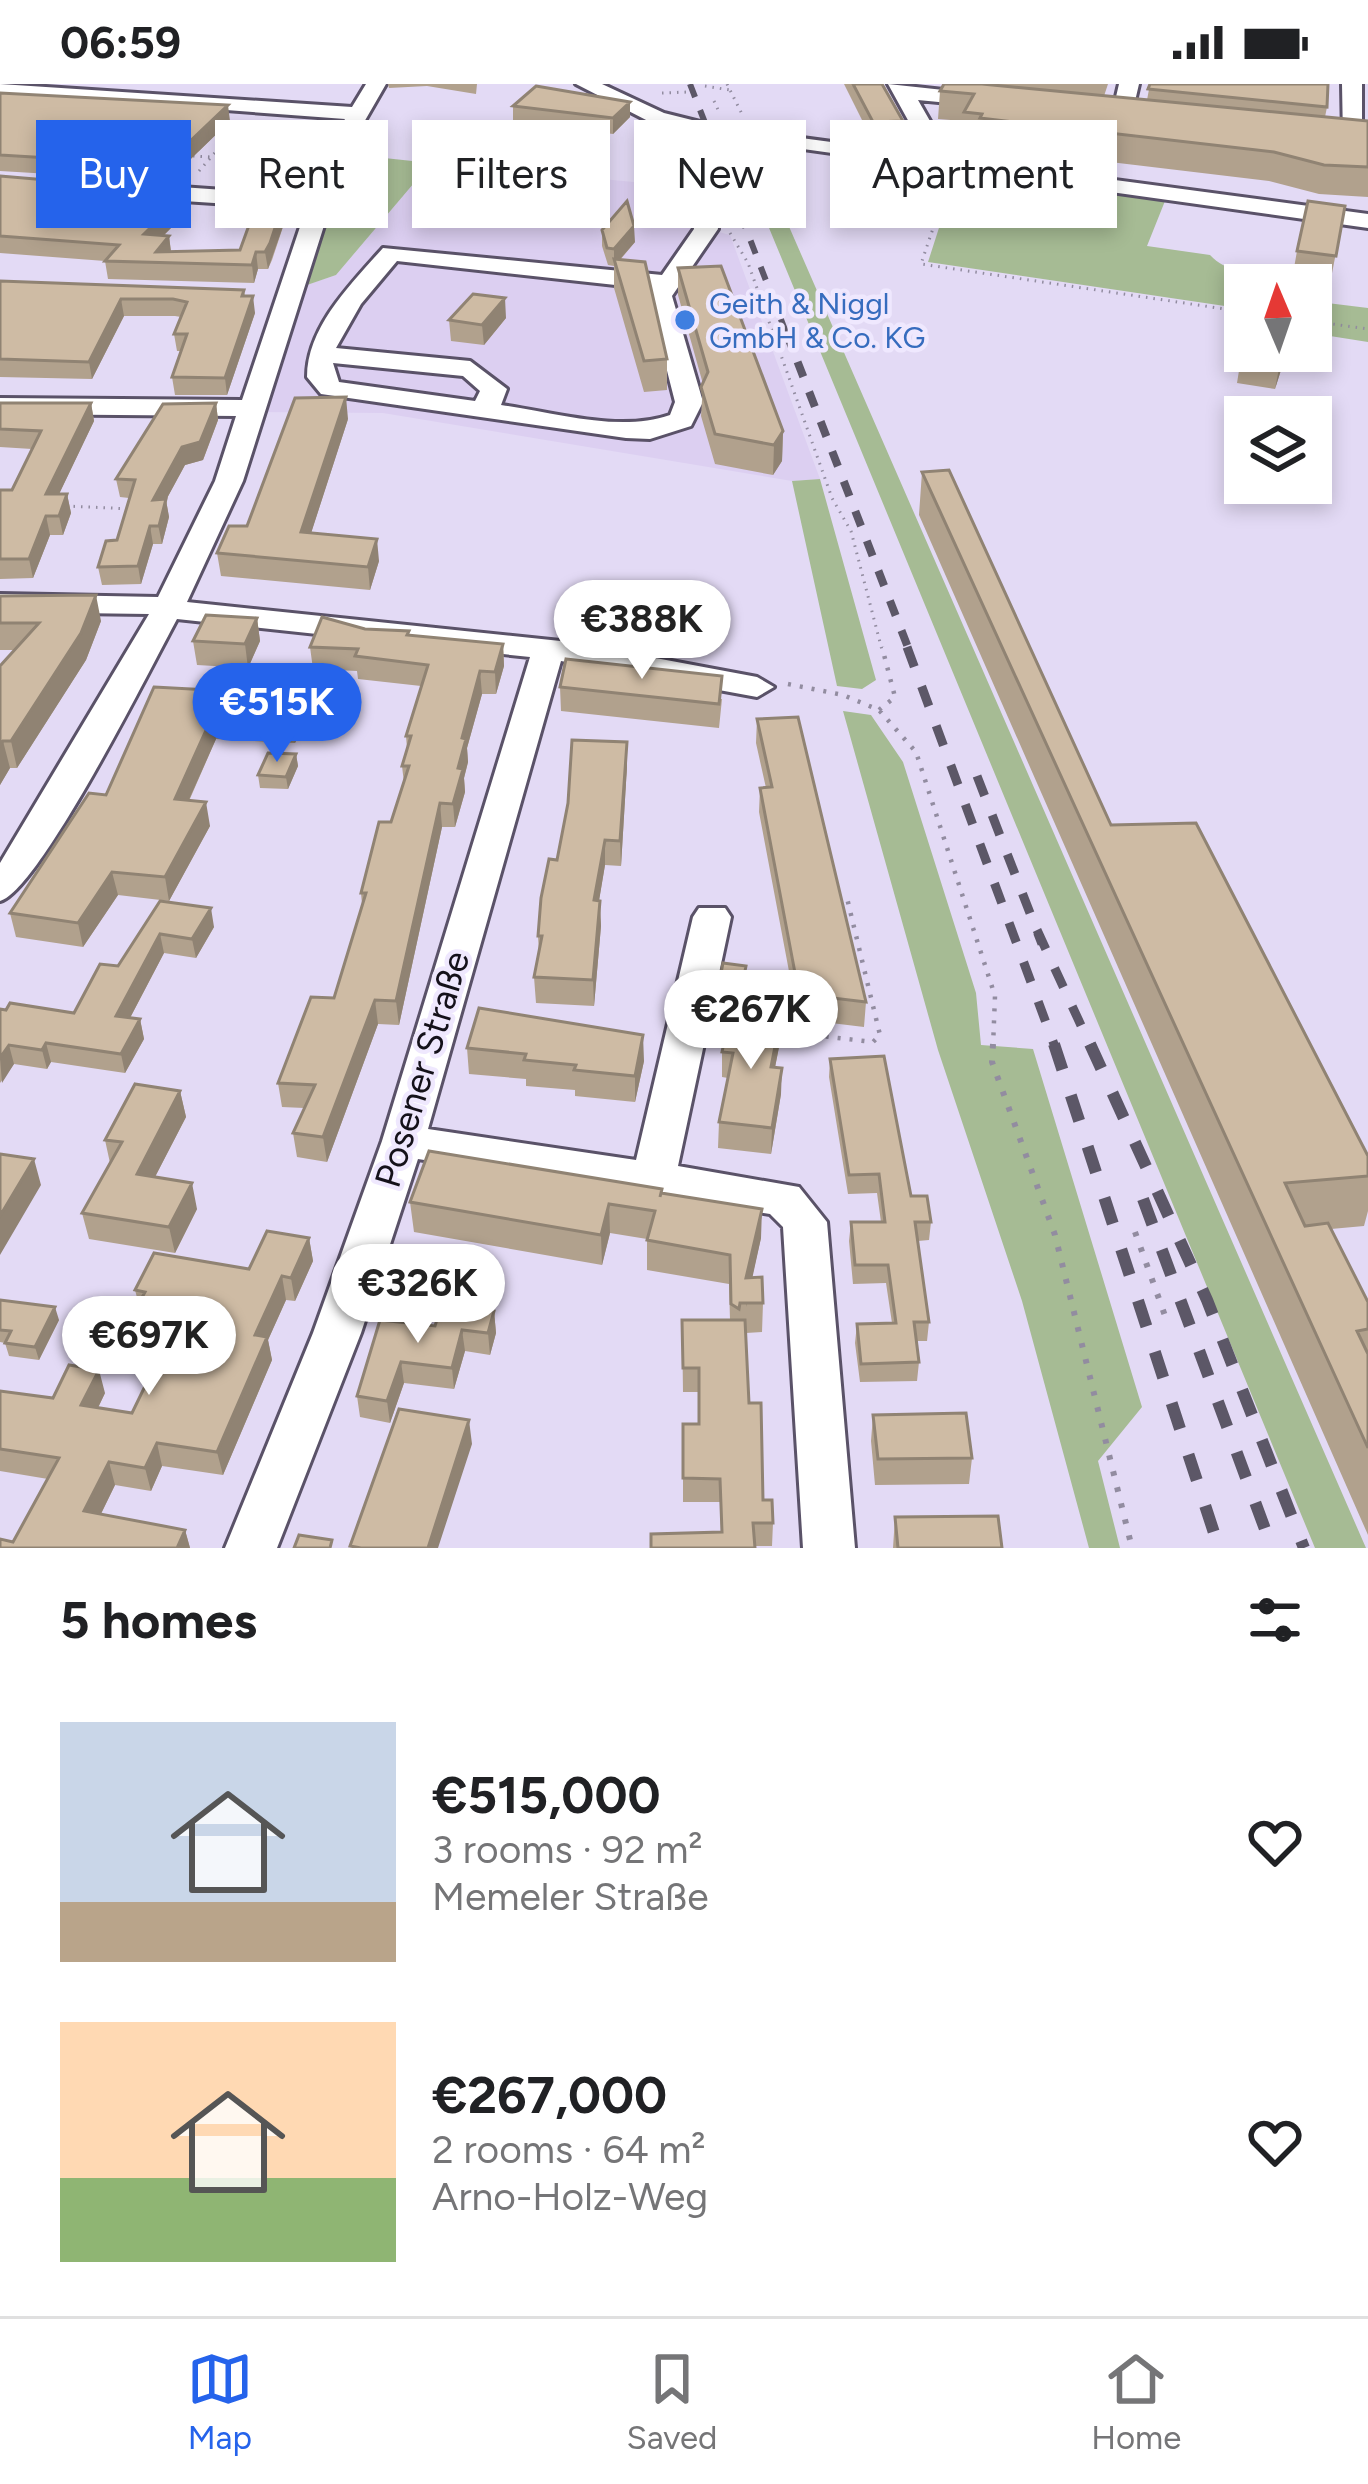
<!DOCTYPE html>
<html lang="en">
<head>
<meta charset="utf-8">
<style>
	body { margin:0; font-family:Figtree,sans-serif; background:#f2f2f2; color:#202124; height:100vh; display:flex; flex-direction:column; font-size:45px; white-space:nowrap }
	* { box-sizing:border-box; margin:0 }
	p { font-size:39px; color:#757577 }
	.icon { flex:none; width:66px; height:66px; fill:none; stroke:currentColor; stroke-width:2; stroke-linecap:round; stroke-linejoin:round }
	.map { position:relative; height:1464px; overflow:hidden }
	.sheet { display:flex; flex-direction:column; background:#fff; flex:1 }
	.sheet>* { flex:none }
	.banner { position:absolute; left:36px; top:36px; width:1296px; height:108px; display:flex; gap:24px }
	.needle { width:78px; rotate:358deg }
	.tools { position:absolute; left:1224px; top:180px; display:grid; gap:24px }
	.tools a { display:grid; place-items:center; width:108px; height:108px; border-radius:0px; background:#fff; box-shadow:0 6px 18px #0003; font-size:60px }
	.price { position:absolute; translate:-50% -102px; padding:0 27px; border-radius:42px; background:#fff; color:#222; font-size:39px; line-height:78px; filter:drop-shadow(0 3px 6px #0008) }
	.price::after { content:''; position:absolute; left:50%; top:72px; width:36px; height:27px; margin-left:-18px; background:inherit; clip-path:polygon(0 0,100% 0,50% 100%) }
	.price.on { background:#2563eb; color:#fff }
	ul { padding:0; list-style:none }
	li { display:flex; align-items:center; gap:36px; height:300px; padding:0 60px }
	li span { display:grid; place-items:center; flex:none; width:336px; height:240px; border-radius:0px; color:#555 }
	li>.icon { margin-inline-start:auto }
	span .icon { width:144px; height:144px; fill:#fffc; stroke-width:1 }
	li b { font-size:51px }
	h2 { display:flex; justify-content:space-between; align-items:center; height:144px; padding:0 60px; font-size:51px }
	.chip { padding:0 42px; border-radius:0px; background:#fff; box-shadow:0 6px 18px #0003; font-size:42px; line-height:108px }
	.chip.on { background:#2563eb; color:#fff }
	.status { display:flex; justify-content:space-between; align-items:center; height:84px; padding:0 60px; background:#fff; direction:ltr }
	.status svg { height:33px; fill:currentColor }
	.tabs { display:flex; justify-content:space-around; align-items:center; height:168px; border-top:3px solid #e0e0e0; background:#fff; font-size:33px; color:#757577 }
	.tabs a { display:grid; justify-items:center; gap:6px }
	.tabs .on { color:#2563eb }
	.map>svg:first-child { display:block }
	.built { fill:#dccff1 }
	.green { fill:#a6bb94 }
	.lines { fill:none; stroke-linecap:round; stroke-linejoin:round }
	.minor-casing { stroke:#5a5268; stroke-width:6 }
	.path-far2 { stroke:#928ca0; stroke-width:3; stroke-dasharray:1.5 6; stroke-linecap:butt }
	.path-far1 { stroke:#928ca0; stroke-width:4.5; stroke-dasharray:3 9; stroke-linecap:butt }
	.path { stroke:#928ca0; stroke-width:6; stroke-dasharray:4.5 12; stroke-linecap:butt }
	.minor { fill:#fff; fill-rule:evenodd }
	.rail-far3 { stroke:#5c5767; stroke-width:6; stroke-dasharray:14 14; stroke-linecap:butt }
	.rail-far2 { stroke:#5c5767; stroke-width:8; stroke-dasharray:16 16; stroke-linecap:butt }
	.rail-far1 { stroke:#5c5767; stroke-width:9; stroke-dasharray:21 21; stroke-linecap:butt }
	.rail { stroke:#5c5767; stroke-width:12; stroke-dasharray:27 27; stroke-linecap:butt }
	.wall { fill:#b1a18d }
	.shaded-wall { fill:#908373 }
	.building { fill:#cebba4; stroke:#908373; stroke-width:3 }
	.shop-dot { fill:#3f7fe0; stroke:#efe8fe; stroke-width:4.5 }
	.labels { text-anchor:middle; dominant-baseline:central; stroke-width:9; stroke-linejoin:round; paint-order:stroke }
	.far-shop-label { font-size:30px; fill:#366cbe; stroke:#efe8fe; text-anchor:start }
	.street-label { font-size:36px; fill:#14111a; stroke:#efe8fe }
</style>
</head>
<body>
<div class="status"><b>06:59</b><svg viewBox="0 0 49 12"><path d="M0 12V9h3v3zM5 12V6h3v6zM10 12V3h3v9zM15 12V0h3v12zM26 1h20v11H26zM47 4h2v5h-2z"/></svg></div>
<div class="map">
<svg width="1368" height="1464" viewBox="0 0 1368 1464">
	<rect width="100%" height="100%" fill="#e3daf5"/>
	<!-- built -->
	<path class="built" d="M431,79L698,104L678,137L730,151L820,395L792,397L383,329L243,328L285,208L336,191Z"/>
	<!-- green -->
	<path class="green" d="M347,70L431,79L336,191L307,201Z
		M743,81L763,83L1366,1464H1315Z
		M956,91L1165,117L1147,162L1210,171C1226,189 1248,184 1263,201H1245V225L928,178Z
		M1311,217L1368,224V258L1311,249Z
		M820,395L876,596L862,605L837,602L792,397Z
		M843,627L871,631L903,678L976,909L981,961L1033,965L1142,1323L1098,1377L1120,1464H1089L1022,1217L938,966Z"/>
	<g class="lines">
		<defs>
			<path id="minor" d="M0,0L352,23L366,0H386L348,66L243,397L187,518L570,558L757,593L774,603L757,613L561,577L428,1045L636,1076L693,833L699,824H725L731,833L678,1082L799,1103L827,1138L855,1464H803L783,1143L770,1130L418,1075L361,1249L277,1464H225L313,1249L382,1057L530,573L177,535C151,583 39,807 0,817V779L149,530L0,528V510L158,513L215,397L236,332L0,330V314L242,316L306,125L138,114L127,107L138,100L311,112L326,66L345,35L0,9Z
				M576,0H602L664,29L720,43L1368,130V144L703,51L724,112L716,132L718,145L672,212L703,318L691,342L650,355L626,354L321,310L307,293C307,243 351,200 383,164L662,191L694,145L692,132L702,112L679,46L650,38ZM397,177L652,205L648,212L675,318L670,331C619,349 553,328 501,321L507,305L470,277L336,264L361,220ZM333,279L463,292L480,307L475,317L339,298Z
				M888,0L990,11L1000,17L990,23L918,16L942,58L931,64L920,58Z
				M1119,0H1139L1132,30L1122,36L1112,30Z
				M1342,0H1362V59L1343,54Z"/>
		</defs>
		<!-- minor casing -->
		<use href="#minor" class="minor-casing"/>
		<!-- path-far2 -->
		<path class="path-far2" d="M727,0L742,30
			M705,2L730,6
			M662,9L688,8
			M714,17L720,30
			M229,55L313,64
			M193,72L211,73
			M199,87L227,55L217,53L232,40
			M949,97L921,180L1245,228
			M730,149L748,179L832,414L851,447L882,566
			M1311,237L1368,245
			M66,422L132,425"/>
		<!-- path-far1 -->
		<path class="path-far1" d="M788,600L843,611L879,626L916,668L995,912L993,963
			M879,626L895,613L882,563
			M778,947L873,958L880,951L847,814"/>
		<!-- path -->
		<path class="path" d="M993,960L992,978L1055,1151L1132,1464
			M1135,1148L1168,1240"/>
		<!-- minor -->
		<use href="#minor" class="minor"/>
		<!-- rail-far3 -->
		<path class="rail-far3" d="M690,0L787,251"/>
		<!-- rail-far2 -->
		<path class="rail-far2" d="M786,248L909,566"/>
		<!-- rail-far1 -->
		<path class="rail-far1" d="M907,563L1055,963
			M977,692L1042,860
			M1037,846L1091,963"/>
		<!-- rail -->
		<path class="rail" d="M1054,960L1219,1464
			M1090,960L1207,1216L1304,1464
			M1143,1115L1272,1464"/>
	</g>
	<!-- wall -->
	<path class="wall" d="M388,0H477L476,10L427,2L389,4Z
		M844,0H882L903,37L902,55L872,56Z
		M942,0H1108L1104,12L1147,16L1150,0L1327,23L1325,33L1368,37V113L1319,110L1269,97L977,62L978,58L962,56L963,37L938,35L940,7L944,0Z
		M0,9L230,37L168,97L0,87Z
		M513,22L630,33L613,50L513,37Z
		M292,50L294,68L284,106L264,104L262,85Z
		M0,92L190,125L163,152H169L171,167L240,166L251,136L239,135L237,118L244,109L288,128L272,176L268,185H258L254,199L108,195L105,177L0,169Z
		M1345,122L1328,210L1311,208V201H1291L1297,167Z
		M602,146L635,158L620,176L667,275V306L644,308L614,204V182L608,181L602,162Z
		M678,184L783,347L782,377L773,391L715,380L701,332L703,300L678,211Z
		M0,197L244,206L245,212L255,229L227,311H175L172,293L181,267H177L174,250L181,233L175,232H124L92,295L0,293Z
		M506,234L484,261L451,257L449,236Z
		M1287,267L1275,305L1237,299L1242,268Z
		M0,319H91L94,337L59,410H67L71,429L63,451H50L33,494L0,495V406H12L32,365L0,363Z
		M216,319L218,336L203,376L185,381L166,416L169,433L162,460H153L141,500L102,501L98,483L117,456L129,414L120,413L116,395Z
		M348,335L311,449L379,477L370,506L221,492L217,469L247,442Z
		M922,388L1111,741L1368,1072V1127L1364,1142L1331,1145L1368,1218V1451L919,431Z
		M0,512L101,537L86,576L17,684H10L0,701V582L15,566H0Z
		M257,534L260,557L248,584L197,581L193,557Z
		M365,545L409,552L503,560L504,582L496,610H482L467,664L468,678L464,694L465,708L455,743H442L399,941L378,940L327,1078L297,1073L293,1049L304,1024L282,1023L278,999L334,914L362,820L361,809L391,738L404,699L402,682L407,664L406,652L421,602L358,595L357,587L313,585L310,563Z
		M154,603L304,634L295,659L216,655L189,717L210,742L169,817L118,811L83,863L16,853L10,829L106,711Z
		M560,603L722,615L719,644L561,627Z
		M757,635L866,918L864,943L798,935L759,728L760,704H766L756,659Z
		M296,670L298,682L288,705L260,704L258,691Z
		M627,682L621,782L605,781L599,816L601,842L594,922L536,919L534,893L539,870L538,852L557,776Z
		M160,817L214,843L196,874L164,869L130,934L140,935L144,955L125,989L51,978L47,985L14,980L0,999V925L74,929L118,882Z
		M746,882V894L739,929L716,927V914Z
		M779,963L775,983L781,1010L771,1070L718,1064L719,1038L728,994L722,993V968Z
		M467,964L644,977L635,1018L575,1012V1006L526,1002V995L469,990Z
		M830,975L911,1112L931,1138L929,1156L918,1157L929,1238L927,1257H916L919,1278L917,1297L860,1298L855,1259L857,1240L892,1239L886,1199L853,1200L849,1157L851,1138H881L877,1109L848,1110L829,993Z
		M180,1007L186,1033L155,1093L197,1125L175,1169L89,1155L82,1129L110,1079L105,1056Z
		M662,1109L761,1154L752,1193L763,1219L762,1248L746,1249L749,1319L763,1416L773,1439L772,1462H755L721,1448L720,1418H683V1340H699V1308H683L682,1236H730L729,1200L647,1186V1155L610,1149L602,1181L414,1148L410,1118Z
		M309,1154L313,1177L295,1217L286,1216L268,1256L272,1276L223,1391L162,1382L151,1407L115,1401L101,1430L185,1446L190,1464H0L13,1458L48,1395L0,1387V1307L53,1314L105,1309L98,1324L132,1329L173,1245L146,1240L143,1230L141,1229L135,1206L249,1185Z
		M0,1216L59,1236L39,1276L9,1272L5,1259L0,1258Z
		M494,1227L496,1249L490,1271L465,1267L454,1305L404,1299L390,1339L360,1333L357,1312L435,1242Z
		M873,1331L972,1374L969,1400L875,1401L871,1357Z
		M895,1433L1002,1464H893Z"/>
	<!-- shaded-wall -->
	<path class="shaded-wall" d="M630,18V33L613,50V34Z
		M228,21L230,37L168,97L165,81Z
		M292,50L294,68L284,106L281,87Z
		M187,108L190,125L147,168L144,150Z
		M286,111L288,128L268,185L265,168Z
		M634,142L635,158L614,182V165Z
		M169,152L171,169L156,168Z
		M256,168L258,185L254,199L252,181Z
		M253,212L255,229L227,311L225,294Z
		M505,214L506,234L484,261L482,241Z
		M121,215L124,232L92,295L89,278Z
		M1283,267H1287L1275,305L1281,274Z
		M346,313L348,335L304,471L301,448Z
		M91,319L94,337L50,429L46,410Z
		M216,319L218,336L203,376L185,381L166,416L169,433L162,460L153,416L182,363Z
		M783,347L782,377L773,391L774,361Z
		M67,410L71,429L63,451L59,432Z
		M46,432L50,451L33,494L29,475Z
		M150,442L153,460L141,500L138,482Z
		M377,455L379,477L370,506L368,483Z
		M96,511L101,537L86,576L17,684L11,657Z
		M257,534L260,557L248,584L245,560Z
		M503,560L504,582L496,610L495,588Z
		M480,587L482,610L467,664L468,678L464,694L465,708L455,743L453,720L462,654Z
		M301,611L304,634L295,659L292,636Z
		M212,633L216,655L179,738L175,715Z
		M3,657L10,684L0,701V662Z
		M627,658V682L621,782L620,757Z
		M296,670L298,682L288,705L286,693Z
		M206,718L210,742L169,817L165,793Z
		M440,719L442,743L399,941L396,917Z
		M605,756V781L595,841L594,816Z
		M112,788L118,811L83,863L78,839Z
		M600,817L601,842L594,922L593,896Z
		M211,824L214,843L196,874L192,855Z
		M160,850L164,869L121,951L116,932Z
		M746,882V894L739,929V916Z
		M375,916L378,940L327,1078L323,1053Z
		M140,935L144,955L125,989L121,970Z
		M780,937L779,963L770,1009L771,983Z
		M643,951L644,977L635,1018V992Z
		M46,959L51,978L47,985L42,966Z
		M9,961L14,980L2,999L0,974Z
		M782,984L781,1010L771,1070L772,1044Z
		M180,1007L186,1033L143,1116L137,1090Z
		M34,1075L41,1101L0,1171V1132Z
		M192,1099L197,1125L175,1169L169,1143Z
		M609,1120L610,1149L602,1181L601,1151Z
		M762,1125L761,1154L746,1223V1194Z
		M309,1154L313,1177L295,1217L291,1194Z
		M282,1192L286,1216L268,1256L272,1276L223,1391L217,1368L255,1251Z
		M55,1223L59,1236L39,1276L35,1263Z
		M494,1227L496,1249L490,1271L488,1249Z
		M462,1246L465,1267L454,1305L452,1284Z
		M401,1278L404,1299L390,1339L387,1317Z
		M99,1286L105,1309L88,1344L81,1321Z
		M469,1336L472,1360L438,1464H428Z
		M157,1359L162,1382L151,1407L145,1384Z
		M109,1378L115,1401L91,1450L84,1427Z
		M185,1446L190,1464H177Z"/>
	<!-- building -->
	<path class="building" d="M853,0H882L903,37L873,38Z
		M944,0H982L1368,37V83L1324,81L1274,68L980,34L982,30L964,28L974,10L940,7Z
		M1150,0H1328L1327,23L1148,5Z
		M536,2L630,18L613,34L513,22Z
		M0,9L228,21L165,81L0,71Z
		M292,50L281,87L262,85Z
		M0,92L187,108L144,150L169,152L156,168L240,166L257,119L237,118L244,109L286,111L270,159L265,168H256L252,181L105,177L119,161L0,152Z
		M627,117L634,142L614,165L607,164L602,146Z
		M1308,117L1345,122L1336,172L1297,167Z
		M614,175L645,178L667,275L644,277Z
		M721,182L783,347L774,361L715,350L701,303L708,288L678,184Z
		M0,197L244,206L242,212H253L225,294L172,293L187,250H174L187,218L173,215H121L89,278L0,275Z
		M473,210L505,214L482,241L449,236Z
		M1245,259V267H1283L1281,274L1242,268Z
		M346,313L301,448L377,455L368,483L217,469L229,442H247L295,314Z
		M0,319H91L46,410H67L59,432H46L29,475H0V406H12L41,347L0,345Z
		M216,319L200,358L182,363L153,416L166,415L159,442H150L138,482L98,483L106,457L117,456L135,396L116,395L163,320Z
		M949,386L1111,741L1196,739L1368,1072V1092L1285,1099L1305,1142L1328,1139L1368,1218V1245L1357,1247L1368,1270V1364L922,388Z
		M96,511L81,549L11,657H3L0,662V582L39,539H0V512Z
		M206,531L257,534L245,560L193,557Z
		M322,533L365,545L409,547L407,551L503,560L495,588L480,587L462,654L466,655L458,684L463,685L453,720L440,719L396,917L375,916L323,1053L293,1049L315,1001L278,999L311,913L334,914L366,809H361L379,738H391L409,682H402L411,652H406L428,581L355,572L358,565L310,563Z
		M566,575L722,592L719,620L560,603Z
		M154,603L301,611L292,636L212,633L175,715L206,718L165,793L112,788L78,839L10,829L89,709L106,711Z
		M798,633L866,918L799,910L760,704L772,703L757,635Z
		M572,656L627,658L620,757L605,756L594,816L600,817L593,896L534,893L542,852H538L541,814L549,775L557,776L568,719Z
		M268,669L296,670L286,693L258,691Z
		M160,817L211,824L192,855L160,850L116,932L140,935L121,970L46,959L42,966L9,961L0,974V925L6,926L10,919L74,929L100,880L118,882Z
		M723,879L746,882L739,916L716,914Z
		M479,924L643,951L635,992L574,986L576,981L524,976L526,970L467,964Z
		M730,931L780,937L771,983L782,984L772,1044L719,1038L733,969L722,968Z
		M884,972L911,1112H927L931,1138H915L929,1238H914L919,1278L861,1280L857,1240L896,1239L888,1181H855L851,1138H885L879,1090L849,1091L830,975Z
		M135,1000L180,1007L137,1090L192,1099L169,1143L82,1129L122,1058L105,1056Z
		M429,1067L662,1105L660,1113L661,1109L762,1125L746,1194L762,1193L763,1219H740L739,1225L731,1220L730,1171L647,1156L655,1127L609,1120L601,1151L410,1118Z
		M0,1070L34,1075L0,1132Z
		M267,1147L309,1154L291,1194L282,1192L255,1251L267,1253L217,1368L157,1359L145,1384L109,1378L84,1427L185,1446L177,1464H0V1455L13,1458L59,1374L0,1365V1307L53,1314L69,1281L99,1286L81,1321L132,1329L183,1224L140,1217L145,1208L135,1206L154,1169L249,1185Z
		M0,1216L55,1223L35,1263L5,1259L11,1247L0,1246Z
		M442,1220L494,1227L488,1249L462,1246L452,1284L401,1278L387,1317L357,1312L380,1236L435,1242Z
		M682,1236H745L749,1319H761L763,1416H772L773,1439H753L755,1464H651V1450L722,1448L720,1395L683,1394V1340H699V1284H683Z
		M399,1325L469,1336L428,1464H361L350,1462Z
		M966,1329L972,1374L878,1375L873,1331Z
		M998,1432L1002,1464H898L895,1433Z
		M299,1451L332,1456L330,1464H294Z"/>
	<!-- markers -->
	<circle class="shop-dot" cx="685" cy="236" r="12"/>
	<g class="labels">
		<!-- far-shop labels -->
		<g class="far-shop-label">
			<text x="709" y="219">Geith &amp; Niggl<tspan x="709" dy="34">GmbH &amp; Co. KG</tspan></text>
		</g>
		<!-- street labels -->
		<g class="street-label">
			<text transform="translate(422 985) rotate(-73)">Posener Straße</text>
		</g>
	</g>
</svg>
<div class="tools">
<a><svg class="needle" viewBox="-14 -14 28 28"><path d="M0-13l5 13h-10z" fill="#e53935"/><path d="M0 13l5-13h-10z" fill="#757577"/></svg></a>
<a><svg class="icon" aria-label="layers" viewBox="0 0 24 24"><path d="M12 4l9 5-9 5-9-5zM3 14l9 5 9-5"/></svg></a>
</div>
<b class="price" style="left:642px;top:598px">€388K</b>
<b class="price on" style="left:277px;top:681px">€515K</b>
<b class="price" style="left:751px;top:988px">€267K</b>
<b class="price" style="left:418px;top:1262px">€326K</b>
<b class="price" style="left:149px;top:1314px">€697K</b>
<div class="banner">
<a class="chip on">Buy</a>
<a class="chip">Rent</a>
<a class="chip">Filters</a>
<a class="chip">New</a>
<a class="chip">Apartment</a>
</div>
</div>
<section class="sheet">
<h2>5 homes<svg class="icon" aria-label="filters" viewBox="0 0 24 24"><path d="M4 7h16M4 17h16"/><circle cx="9" cy="7" r="2"/><circle cx="15" cy="17" r="2"/></svg></h2>
<ul>
<li><span style="background:linear-gradient(#c9d6e8 75%,#b9a48a 0)"><svg class="icon" aria-label="home" viewBox="0 0 24 24"><path d="M3 11l9-7 9 7M6 9v11h12V9"/></svg></span><div><b>€515,000</b><p>3 rooms · 92 m²</p><p>Memeler Straße</p></div><svg class="icon" aria-label="heart" viewBox="0 0 24 24"><path d="M12 20l-8-8c-3-5 5-10 8-4 3-6 11-1 8 4z"/></svg></li>
<li><span style="background:linear-gradient(#ffd9b3 65%,#8fb573 0)"><svg class="icon" aria-label="home" viewBox="0 0 24 24"><path d="M3 11l9-7 9 7M6 9v11h12V9"/></svg></span><div><b>€267,000</b><p>2 rooms · 64 m²</p><p>Arno-Holz-Weg</p></div><svg class="icon" aria-label="heart" viewBox="0 0 24 24"><path d="M12 20l-8-8c-3-5 5-10 8-4 3-6 11-1 8 4z"/></svg></li>
</ul>
</section>
<nav class="tabs">
<a class="on"><svg class="icon" aria-label="map" viewBox="0 0 24 24"><path d="M3 6l6-2 6 2 6-2v14l-6 2-6-2-6 2zM9 4v14M15 6v14"/></svg>Map</a>
<a><svg class="icon" aria-label="saved" viewBox="0 0 24 24"><path d="M7 4h10v16l-5-4-5 4z"/></svg>Saved</a>
<a><svg class="icon" aria-label="home" viewBox="0 0 24 24"><path d="M3 11l9-7 9 7M6 9v11h12V9"/></svg>Home</a>
</nav>
</body>
</html>
